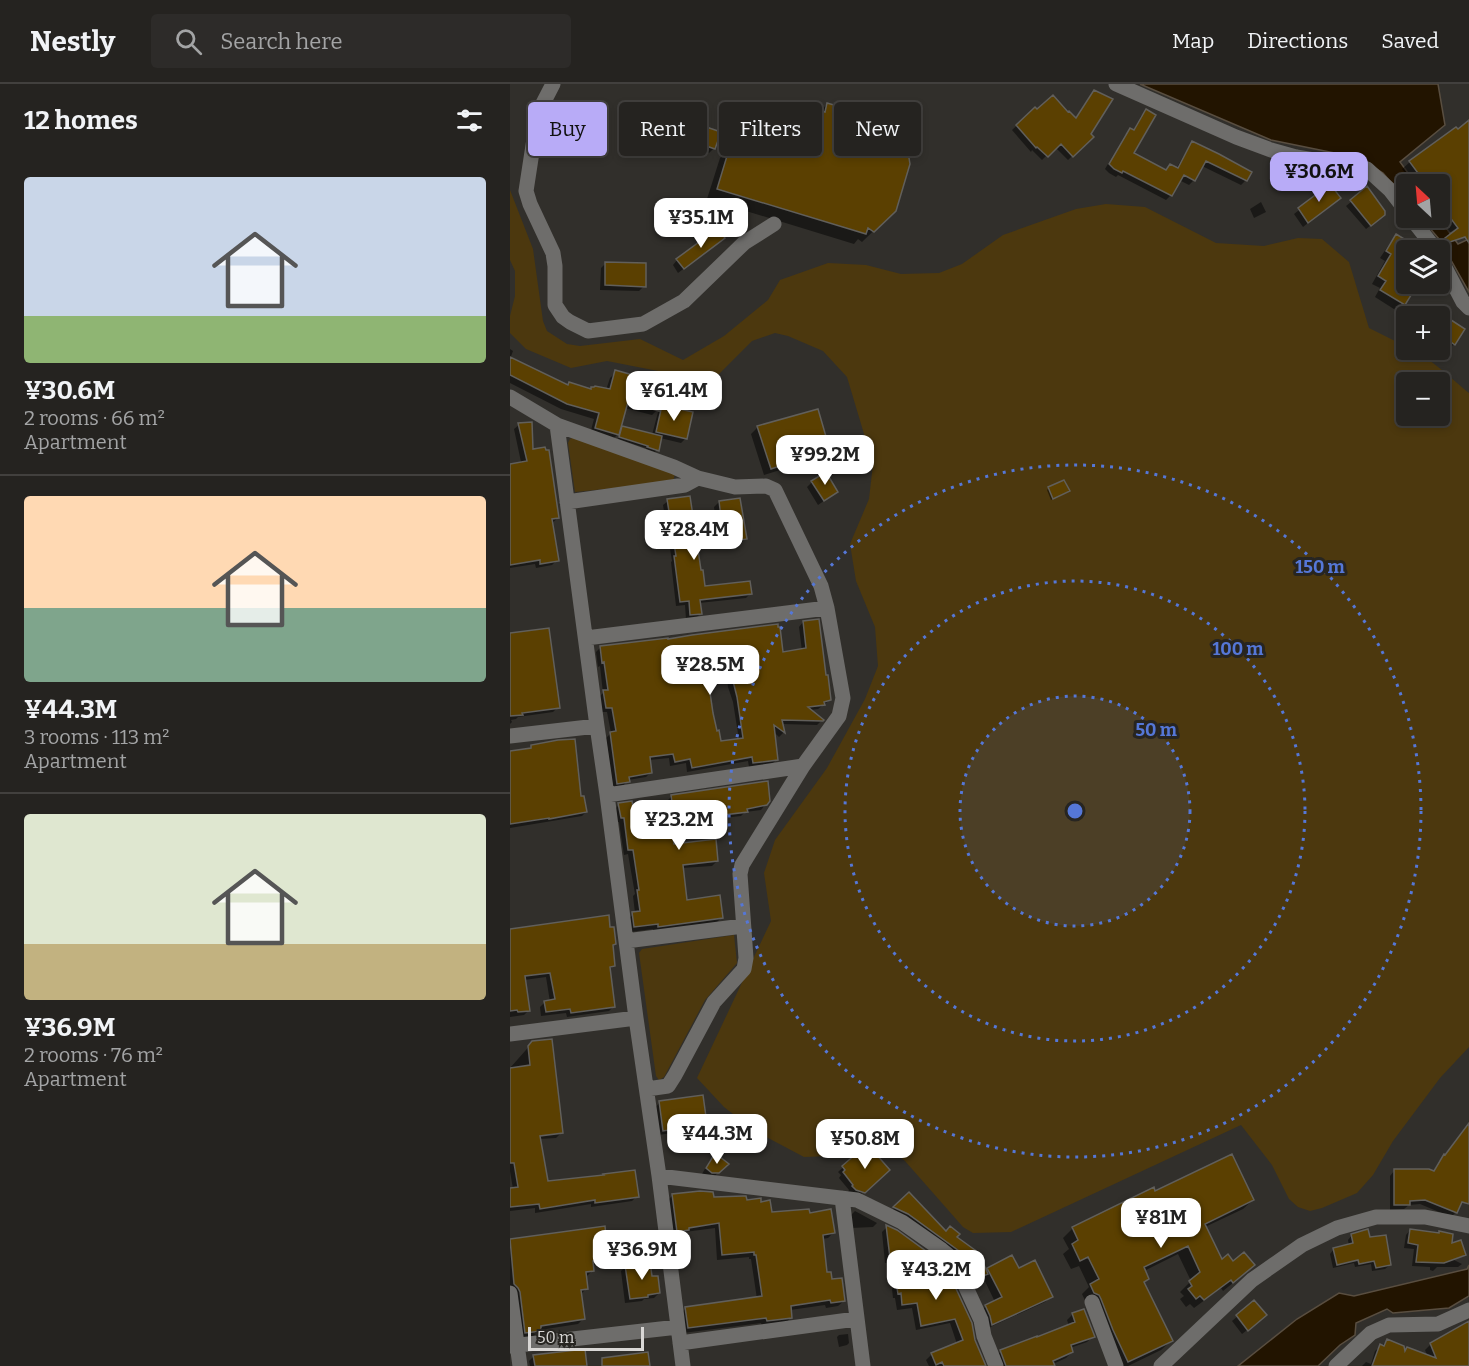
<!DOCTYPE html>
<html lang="en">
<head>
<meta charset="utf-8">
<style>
	body { margin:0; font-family:Bitter,serif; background:#2d2b29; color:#f1f3f6; height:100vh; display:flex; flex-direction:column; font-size:22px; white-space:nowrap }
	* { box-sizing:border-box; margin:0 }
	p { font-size:20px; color:#a3a4a5 }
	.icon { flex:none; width:33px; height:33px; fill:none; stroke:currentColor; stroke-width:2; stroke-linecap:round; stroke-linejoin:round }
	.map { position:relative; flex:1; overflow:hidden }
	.side { display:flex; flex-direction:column; background:#252320; width:510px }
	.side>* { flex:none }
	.top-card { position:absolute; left:18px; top:18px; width:570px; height:54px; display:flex; gap:12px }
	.needle { width:39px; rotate:334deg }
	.buttons { position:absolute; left:886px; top:90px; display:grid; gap:12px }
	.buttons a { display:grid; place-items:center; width:54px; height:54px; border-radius:6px; background:#252320; box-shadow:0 3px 9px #0003,0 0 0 2px #42403e; font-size:30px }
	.scale { position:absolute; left:18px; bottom:15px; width:116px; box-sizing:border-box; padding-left:6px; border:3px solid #d9d7d5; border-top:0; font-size:16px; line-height:21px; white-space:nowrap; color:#d9d7d5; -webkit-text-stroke:4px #272521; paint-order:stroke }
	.price { position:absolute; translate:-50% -51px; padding:0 14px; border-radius:12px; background:#fff; color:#222; font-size:20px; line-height:39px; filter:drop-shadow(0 2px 3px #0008) }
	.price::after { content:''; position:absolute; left:50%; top:36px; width:18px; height:14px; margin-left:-9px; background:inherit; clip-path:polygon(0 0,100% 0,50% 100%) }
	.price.selected { background:#b8abf7; color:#111 }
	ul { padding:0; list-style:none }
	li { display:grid; align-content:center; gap:12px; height:318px; padding:0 24px }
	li+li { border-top:2px solid #42403e }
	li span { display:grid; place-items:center; height:186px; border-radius:6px; color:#555 }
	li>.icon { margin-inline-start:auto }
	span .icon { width:108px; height:108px; fill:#fffc; stroke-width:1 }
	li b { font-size:26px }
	h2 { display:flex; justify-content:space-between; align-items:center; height:72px; padding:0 24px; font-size:26px }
	.pill { padding:0 21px; border-radius:6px; background:#252320; box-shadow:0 3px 9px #0003,0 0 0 2px #42403e; font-size:21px; line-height:54px }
	.pill.selected { background:#b8abf7; color:#111 }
	header { display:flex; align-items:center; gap:36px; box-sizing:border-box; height:84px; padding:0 30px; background:#252320; border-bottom:2px solid #42403e }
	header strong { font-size:28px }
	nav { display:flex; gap:33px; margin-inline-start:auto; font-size:21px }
	.search { width:420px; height:54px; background:#2d2b29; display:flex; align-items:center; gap:15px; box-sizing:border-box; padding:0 21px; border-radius:6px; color:#a3a4a5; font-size:22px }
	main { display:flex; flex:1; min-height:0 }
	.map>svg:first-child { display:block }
	.green { fill:#4c380e; fill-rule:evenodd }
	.water { fill:#221400; stroke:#594e40; stroke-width:1.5 }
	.shadow { fill:#0007; fill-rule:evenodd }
	.building { fill:#5b4001; stroke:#615f5b; stroke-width:1.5; fill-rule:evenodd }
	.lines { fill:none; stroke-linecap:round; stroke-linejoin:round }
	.minor { stroke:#6e6d6b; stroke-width:15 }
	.ring { fill:none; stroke:#5577d7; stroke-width:3; stroke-dasharray:3 6 }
	.centre { fill:#5577d7; stroke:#272521; stroke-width:3 }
	.ring-label { font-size:18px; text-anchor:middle; font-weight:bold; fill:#5577d7; stroke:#272521; stroke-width:6; stroke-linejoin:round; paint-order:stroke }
</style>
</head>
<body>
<header>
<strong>Nestly</strong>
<div class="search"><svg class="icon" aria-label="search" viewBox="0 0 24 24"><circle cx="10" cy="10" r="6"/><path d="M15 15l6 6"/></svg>Search here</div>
<nav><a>Map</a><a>Directions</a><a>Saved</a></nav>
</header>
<main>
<section class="side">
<h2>12 homes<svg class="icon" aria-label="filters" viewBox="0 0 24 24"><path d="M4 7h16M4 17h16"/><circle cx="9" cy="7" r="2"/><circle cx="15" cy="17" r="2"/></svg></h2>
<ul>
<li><span style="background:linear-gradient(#c9d6e8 75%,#8fb573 0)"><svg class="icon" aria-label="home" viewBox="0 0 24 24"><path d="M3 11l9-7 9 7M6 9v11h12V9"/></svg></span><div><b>¥30.6M</b><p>2 rooms · 66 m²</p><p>Apartment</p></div></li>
<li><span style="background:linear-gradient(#ffd9b3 60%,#7fa58c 0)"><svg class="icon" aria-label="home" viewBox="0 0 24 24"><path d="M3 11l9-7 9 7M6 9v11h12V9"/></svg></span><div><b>¥44.3M</b><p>3 rooms · 113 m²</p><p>Apartment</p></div></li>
<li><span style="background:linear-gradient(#dfe7d0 70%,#c2b280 0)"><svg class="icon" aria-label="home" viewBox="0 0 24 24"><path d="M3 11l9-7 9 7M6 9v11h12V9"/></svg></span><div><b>¥36.9M</b><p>2 rooms · 76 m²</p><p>Apartment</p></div></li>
</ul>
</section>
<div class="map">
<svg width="959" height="1282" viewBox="0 0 959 1282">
	<rect width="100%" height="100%" fill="#312f2b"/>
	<!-- green -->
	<path class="green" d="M0,106L23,165L33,237L37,247L57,260L70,262L130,255L173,276L214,252L258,216L270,196L318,179L356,181L391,190L429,189L452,180L493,151L566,125L596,120L635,123L706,159L754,162L788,154L812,155L839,178L859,244L897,263V266C913,266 945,298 959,309V963L930,994L883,1057L863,1091L847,1109L812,1124L800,1127L788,1123L779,1115L762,1081L731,1041L501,1148L463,1149L453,1143L395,1077L376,1061L353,1059L320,1072L294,1073L245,1047L214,1023L187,994L261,837L254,789L265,756L317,684L355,615L368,582L365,543L346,497L340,460L359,415L363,380L337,293L313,267L278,252L265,249L242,257L190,309H178L148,287L97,277L61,284L16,265L0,249V232L5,212V187L0,176ZM897,298H930V332H897Z
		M64,353L165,389L163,398L65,408L58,359L60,355Z
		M224,851L227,879L195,916L154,993L149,996L146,992L129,869L132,865Z"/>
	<!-- water -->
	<path class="water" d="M630,0H928L935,41L890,78L906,100H897V117L873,89L849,74L761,56Z
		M911,134H929L948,160L959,155V208L929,155Z
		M959,1181V1212L939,1224L883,1229L877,1225L846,1239L845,1251L830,1261L808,1282H728L787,1235L829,1209L844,1212L957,1185Z"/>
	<!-- shadow -->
	<path class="shadow" d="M584,8L579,50L582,53L558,76L545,63L532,76L522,66L521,68L502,46L525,25L565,35L580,12Z
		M317,20L371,40L380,64L385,126L352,158L348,155L344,160L197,115L210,74L221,63L286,46L290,37L301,26L310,28Z
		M636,27L622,70L654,87L660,82L666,85L678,64L682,59L736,96L731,101L692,82L684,96L679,101L669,96L661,111L656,116L608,91L606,93L599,89L595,85L615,51L620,46L623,47L631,32Z
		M173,37L204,64L199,69L163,57L168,42Z
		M959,39V136L939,149L928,134H930V100H904L892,85L900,78L946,45L948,47Z
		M820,102L829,114L793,143L784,130Z
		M857,105L874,131L856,145L836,122Z
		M751,118L756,128L744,134L740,125Z
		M887,152L910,166H897V200H906L894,220L887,227L865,213L870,204L862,200L875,177L870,174L880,159Z
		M208,159L168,189L163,181L167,176Z
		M96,179L134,202L129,207L90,206L91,184Z
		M938,236L944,260L939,265L930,258V246Z
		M0,265L3,267L0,275L57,302L80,306H96L100,294L106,288L137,304L147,326L142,331L115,324L108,348L112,344L142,351L148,328L153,323L176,354L171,359L150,354L147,366L145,368L136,365V364L108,355L110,348L102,356L80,350L84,335L51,325L0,299Z
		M9,341L22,367L48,434L42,439L47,476L42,481L26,484L25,480L0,484V381L11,378L4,345Z
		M248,343L316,356L309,363L298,366L292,372L276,377L277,379L270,386L254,391L241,350Z
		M302,398L326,407L321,412L308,421L297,403Z
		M539,404L558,407L541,416L537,406Z
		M158,417L190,488L194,503L240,510L236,514L189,519L191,529L186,534L176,535L175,521L166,522L161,478L162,477L153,421Z
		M209,418L235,455L230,460L207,463L205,448L207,446L204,423Z
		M293,538L320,616L308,625L300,626L312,636L307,641L272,640L274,648L269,653L264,648L267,675L262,680L239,683L238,677L177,688L176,679L160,682L159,674L139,676L141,688L136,693L118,696L113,702L103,704L96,654L101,649L97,628H91L89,613L93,609L90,582L88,583L86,568L90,564L183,552L272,569L292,567L289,543ZM212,566L213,572H215L218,603L223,618L229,656L209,659L202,629L193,570Z
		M0,551L48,623L43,628L8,633L6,635L1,636L2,638L0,640Z
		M22,663L70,714L76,728L72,732L0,744V668L19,666Z
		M161,713L256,720L251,726L235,728L231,732L160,740L163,762L207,777L202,782L172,784L175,817L211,834L206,839L143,847V845L120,848L118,835L125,829L123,812L125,810L118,770L114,771L109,738H106L104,726L109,721L122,724L157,720L156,718Z
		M0,847L101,863L104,881L99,886L104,922L99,927L57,933L56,929L31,932L30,923L35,918H40L36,893L14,896L19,926L14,931L0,933Z
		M23,958L51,1049L46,1054L29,1055L36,1099L127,1112L122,1117L81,1123V1120L25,1129V1124L0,1127V1106L3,1105L0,1087V984Z
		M191,1013L196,1040L191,1045L148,1051L145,1024L149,1019Z
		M959,1039L958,1103L952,1119L947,1124L946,1128L941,1133L910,1120L899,1121L894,1125L880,1126V1092L884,1087L923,1088L929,1077L934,1072Z
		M354,1064L378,1085L348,1113L338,1108L339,1106L329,1094L331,1091L328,1088Z
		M205,1071L216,1080L203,1094L192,1090L200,1076Z
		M643,1105L645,1109L743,1116L733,1125L695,1143L712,1177L734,1190L713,1207L711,1204L684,1224L680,1220L676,1223L670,1215L674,1212L670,1208L681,1197L668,1170L634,1187L638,1195L633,1200L661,1257L651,1266L618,1282H607L572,1210L579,1203L569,1182L561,1185L553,1170L559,1165L553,1154L563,1144Z
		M399,1110L436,1149L445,1154L475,1188L478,1185L508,1186L541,1212L535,1218L476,1245L470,1228L476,1222L485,1218L473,1193L459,1199L381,1127Z
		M163,1111L235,1118L261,1130L298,1131L323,1149L318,1154L312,1155L316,1190L334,1217L328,1222L316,1224L315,1221L280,1226L281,1233L276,1239L252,1242L251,1239L173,1249L171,1229L176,1224L247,1215L241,1175H239V1173L207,1176L205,1144L175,1148L172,1151L162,1152L157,1117Z
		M345,1127L367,1139L363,1143L341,1144L340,1132Z
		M377,1143L434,1182L474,1282H419L416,1276L422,1270L447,1260L440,1239L406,1246L402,1224L387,1226L385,1214H383L382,1205L387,1199L406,1196L400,1176L375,1179L372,1148Z
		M93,1144L99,1174L93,1180L82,1181L83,1186L77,1192H75L77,1204L71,1210L74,1234L68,1240L30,1246L24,1252L10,1254L0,1206V1156Z
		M900,1146L932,1170L952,1180L948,1183H927L923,1187L920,1186V1183L902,1182L904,1165L894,1164L896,1151Z
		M842,1151L859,1155L880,1181L875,1185L862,1187L861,1180L845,1183L844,1179L823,1184L820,1170L824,1165L839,1162L838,1156Z
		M116,1182L149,1209L144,1214L134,1215L132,1217L115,1219L111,1187Z
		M744,1218L750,1236L732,1250L722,1237Z
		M573,1227L583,1252L577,1258L560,1264L562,1268L556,1274L543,1280L542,1282H489L486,1273L491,1267L559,1242L557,1236L562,1231Z
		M959,1239V1282H909L917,1271L915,1266L921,1260Z
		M338,1250L339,1259L337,1261L329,1263L327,1253L329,1251Z
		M877,1257L887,1282H852L856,1278L861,1280L865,1267Z
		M24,1272L76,1282H20L19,1277Z"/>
	<!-- building -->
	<path class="building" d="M584,6L603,15L581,50L584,53L563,73L551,60L538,73L527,63L526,64L506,41L525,23L527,25L543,11L558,28L559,27L566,34Z
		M317,19L375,36L373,39L387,44L381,63L398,68L400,80L386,127L364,148L358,144L356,150L207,105L220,62L293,43L300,24L315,28Z
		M636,25L646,31L624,69L656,86L660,80L668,84L682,57L709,70L742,88L737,97L696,77L685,97L674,91L662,112L613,87L612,89L604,85L599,80L620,44L624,46Z
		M173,35L211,48L205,65L167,52Z
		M959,36V159L955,153L934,160L931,157L948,144L930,120V100H916L899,77L946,43L948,45Z
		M820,100L831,114L798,139L788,124Z
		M857,102L875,127V131L861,142L840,116Z
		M208,144L215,154L174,185L166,175Z
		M886,150L912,166H897V200H908L895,221L870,206L876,197L868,192L881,170L876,167Z
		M95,178L136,179V203L95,201Z
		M938,234L955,245L945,261L930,250V247Z
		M0,273L58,301L59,298L81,305V303H84L85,302L100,305L105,286L141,296L139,302L153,305L149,327L118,318L109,351L85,344L89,329L57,320L0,291Z
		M152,321L183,328L177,355L146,348Z
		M308,325L317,356L300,361L301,365L277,373L279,379L261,385L247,342Z
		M22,338L23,365L35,363L36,366H39L49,434L42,435L49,477L30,480V476L0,481V380L17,377L8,339Z
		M112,342L152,352L149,367L137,363L138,362L109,353Z
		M316,388L328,408L314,417L301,397Z
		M554,396L560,407L543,415L538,403Z
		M180,412L191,486H193L195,502L240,497L242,510L190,516L192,530L180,531L179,517L170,518L164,472H166L157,415Z
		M230,414L237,455L212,459L209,442L212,441L209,417Z
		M309,535L316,591H318L321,616L314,618L315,621L298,623L314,636L313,637L272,636L275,649L264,641L268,676L243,679L242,673L182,684L180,675L165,678L163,670L140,673L142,689L119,693L120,698L107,700L100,648L106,647L102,624H96L93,606H98L94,578L92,579L90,562L158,554V555L182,551L268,540V543H270L273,568L296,564L293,537ZM217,563L218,568H219L223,597L227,613L233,654L211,657L209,646L207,647L203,629L194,567Z
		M39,544L50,624L12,629L13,631L0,632V549Z
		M65,655L71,712H74L77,728L39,735V734L0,740V667L21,664V661L48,656Z
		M258,697L260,717L257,721L237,725L238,728L161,737L164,760L206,755L208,777L173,781L177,816L210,811L213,834L148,843V840L124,843L122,828L130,827L127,806H129L123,766H118L114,734H111L108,719L122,717L123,723L162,718L161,711Z
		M99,831L100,843H104L106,860L103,861L105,882L100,883L105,923L61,929L60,925L36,928L34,917L45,915L40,889L15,892L20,927L8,928L7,926L0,927V845Z
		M42,955L53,1049L30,1052L38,1097L94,1091L93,1090L125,1086L129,1113L85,1119V1116L30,1125L29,1120L0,1123V1104L8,1103L4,1079H0V984L20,981L18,962L22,957Z
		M193,1011L197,1040L153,1047L149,1017Z
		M959,1039V1120L952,1118L947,1129L915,1116L900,1117V1121H884V1085H919L924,1087L934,1070L935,1071Z
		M355,1062L364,1072L366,1070L380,1086L355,1109L346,1106L342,1102L343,1101L333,1088L335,1086L332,1082Z
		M205,1069L219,1080L209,1089H202L196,1084Z
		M722,1070L744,1116L695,1140L712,1175L718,1170L723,1177L734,1168L745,1181L723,1199L721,1196L694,1216L690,1212L686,1215L678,1205L682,1202L679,1197L690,1188L678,1162L634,1183L639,1195L634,1198L663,1257L618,1278L603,1246L591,1215L589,1211L584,1209L580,1200L589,1195L578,1173L570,1177L562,1160L568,1156L562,1143L644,1103L645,1107Z
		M190,1107L203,1108L204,1113L233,1112H236L237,1116L251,1114V1118L260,1116L262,1128L299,1125L300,1129L321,1125L325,1149L313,1151L317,1188H321L322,1195L332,1194L335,1217L321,1219L320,1216L281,1222L282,1234L257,1237L256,1234L178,1244L175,1223L252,1212L246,1171H244V1168L212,1171L209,1139L179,1144V1146L167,1148L162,1110Z
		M399,1108L436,1147L440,1142L450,1150L447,1153L469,1169L478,1190L463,1196L449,1167L398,1130L383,1123Z
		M376,1141L387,1146L435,1181L462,1239L465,1256L476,1282H434L432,1278L426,1281L421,1269L453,1256L445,1235L411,1242L407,1219L392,1221L391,1209L388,1210L386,1198L412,1194L405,1171L380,1174Z
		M95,1142L96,1153H98L100,1175L83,1177L84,1187L76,1188L78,1205L71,1206L75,1235L31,1242V1247L15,1249L10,1208L8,1204L4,1200L0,1155Z
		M858,1145L860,1153L876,1151L881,1181L866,1184L864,1177L849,1180L848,1176L827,1181L823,1164L843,1159L841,1150Z
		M900,1145L929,1149V1147L943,1150L942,1159L951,1156L956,1171L934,1179L906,1178L908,1161L898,1159Z
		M502,1171L509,1184L525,1176L543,1213L482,1241L480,1232L475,1221L492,1213L477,1184Z
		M140,1178L142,1192H148L150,1209L138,1211V1213L120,1215L115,1181Z
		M744,1216L757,1231L738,1247L726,1231Z
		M574,1225L585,1253L561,1261L563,1268L543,1277L545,1282H496L490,1266L527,1252V1253L565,1238L562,1229Z
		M959,1237V1282H862L870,1260L874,1262L877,1255L894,1262L895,1267L897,1263L926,1274L920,1259Z
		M75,1265L77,1282H25L23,1271Z
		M138,1268L140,1282H92V1274Z"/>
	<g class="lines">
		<!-- minor -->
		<path class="minor" d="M43,0L28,29L16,107L20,120L43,169L45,182V221L53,233L60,238L78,247L133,240L174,217L234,159L264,140
			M606,0L726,53L761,66L786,73L857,85L880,106L897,128
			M901,134L926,166
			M930,174L953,218L959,224
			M0,313L47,341L164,383L188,394L225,403L256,402L265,406L311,502L317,524L333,614L329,632L293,682L232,781L230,790L236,874L234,885L204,918L165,991L158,1002L137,1005
			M47,341L87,642L97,711L126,934L149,1092L173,1282
			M57,418L175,401L188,394
			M76,554L317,524
			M0,652L87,642
			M97,711L293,682
			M116,857L233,842
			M0,950L126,934
			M149,1092L347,1116L392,1138L432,1166L443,1175L471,1236L474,1252L486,1282
			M332,1114L353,1282
			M0,1209L10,1282
			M582,1218L606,1282
			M170,1259L346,1235
			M0,1262L168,1243
			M651,1282L742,1196L792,1161L827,1144L866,1133H915L959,1142
			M826,1282L861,1249L879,1241L928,1240L959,1226"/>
	</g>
	<!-- distance rings -->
	<circle cx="565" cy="727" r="115" fill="#5577d7" fill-opacity=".12"/>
	<g class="ring">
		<circle cx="565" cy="727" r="115"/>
		<circle cx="565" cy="727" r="230"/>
		<circle cx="565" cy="727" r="346"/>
	</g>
	<circle cx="565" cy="727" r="9" class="centre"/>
	<g class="ring-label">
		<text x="810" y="489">150 m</text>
		<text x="728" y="571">100 m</text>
		<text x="646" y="652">50 m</text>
	</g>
</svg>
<div class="buttons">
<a><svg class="needle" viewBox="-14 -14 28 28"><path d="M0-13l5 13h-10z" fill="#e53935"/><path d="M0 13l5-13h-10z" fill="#a3a4a5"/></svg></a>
<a><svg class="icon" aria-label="layers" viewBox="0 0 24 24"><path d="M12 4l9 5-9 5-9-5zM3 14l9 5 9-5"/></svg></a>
<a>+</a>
<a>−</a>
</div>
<div class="scale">50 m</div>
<b class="price selected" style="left:809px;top:119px">¥30.6M</b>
<b class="price" style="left:191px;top:165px">¥35.1M</b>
<b class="price" style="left:164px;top:338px">¥61.4M</b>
<b class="price" style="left:315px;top:402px">¥99.2M</b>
<b class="price" style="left:184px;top:477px">¥28.4M</b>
<b class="price" style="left:200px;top:612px">¥28.5M</b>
<b class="price" style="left:169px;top:767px">¥23.2M</b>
<b class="price" style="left:207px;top:1081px">¥44.3M</b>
<b class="price" style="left:355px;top:1086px">¥50.8M</b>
<b class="price" style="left:651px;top:1165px">¥81M</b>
<b class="price" style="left:132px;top:1197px">¥36.9M</b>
<b class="price" style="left:426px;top:1217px">¥43.2M</b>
<div class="top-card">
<a class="pill selected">Buy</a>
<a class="pill">Rent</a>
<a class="pill">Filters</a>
<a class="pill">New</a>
</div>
</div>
</main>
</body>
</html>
